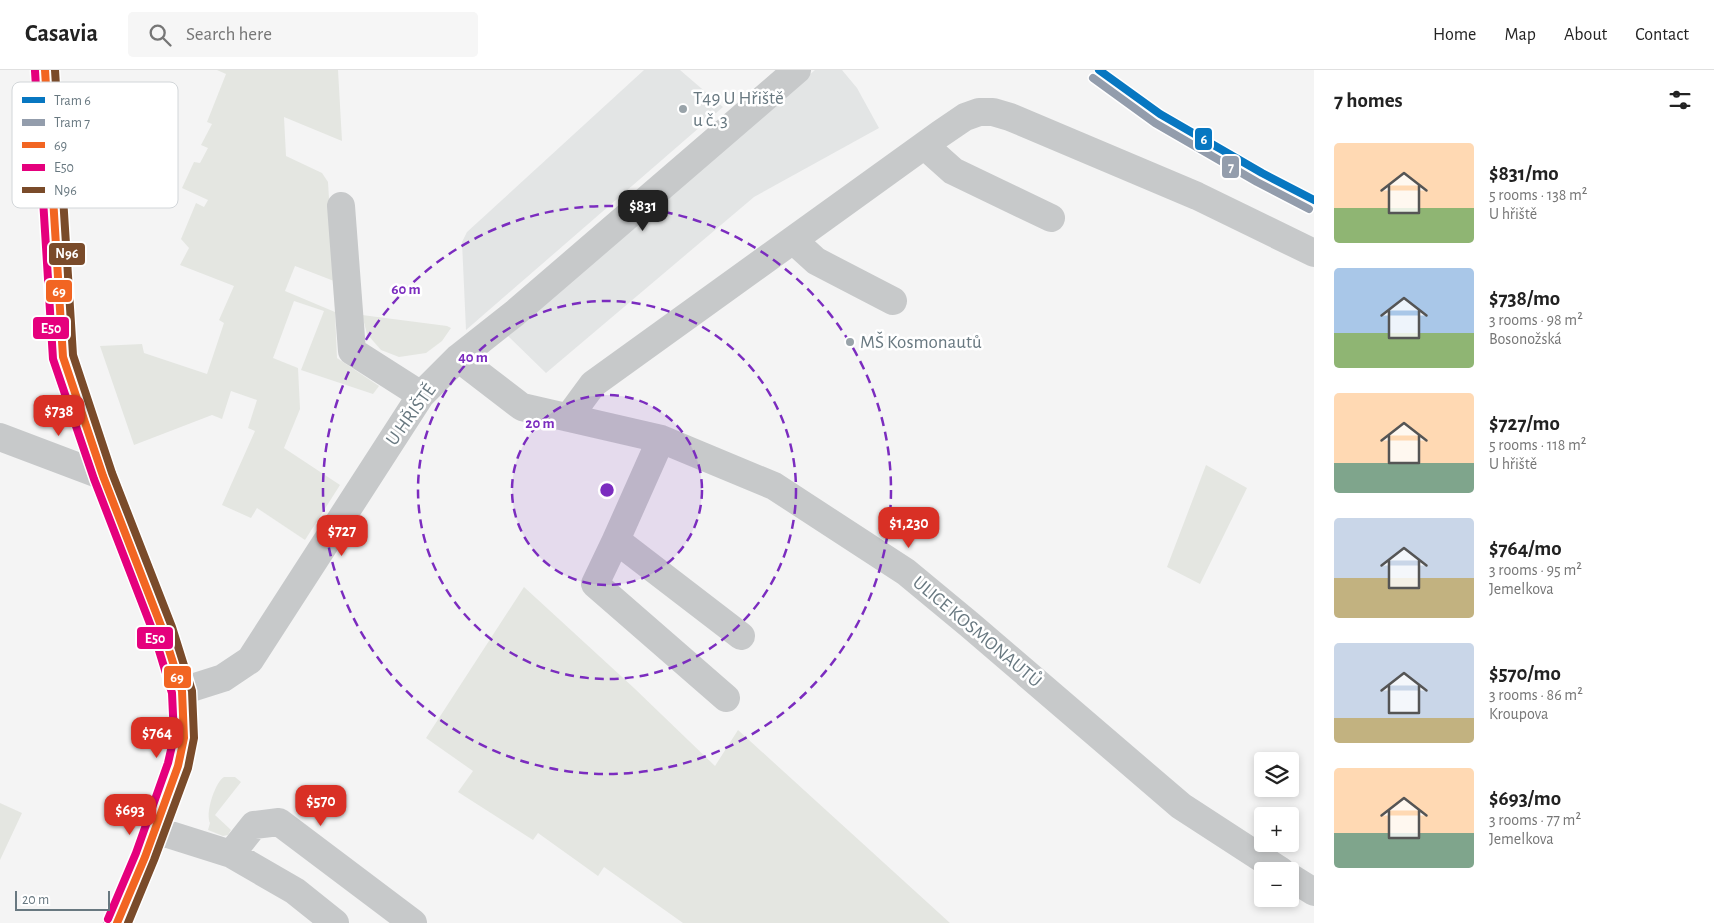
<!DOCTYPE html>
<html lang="en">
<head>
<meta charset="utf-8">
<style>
	body { margin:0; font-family:"Alegreya Sans",sans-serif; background:#f6f6f6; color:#222; height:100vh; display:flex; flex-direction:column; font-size:19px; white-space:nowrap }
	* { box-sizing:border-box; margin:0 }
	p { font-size:16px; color:#767676 }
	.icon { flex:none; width:28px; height:28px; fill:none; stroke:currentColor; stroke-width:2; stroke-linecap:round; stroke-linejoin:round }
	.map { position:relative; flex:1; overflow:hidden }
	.sheet { display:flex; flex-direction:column; background:#fff; width:400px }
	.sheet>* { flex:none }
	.buttons { position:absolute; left:1254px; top:682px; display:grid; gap:10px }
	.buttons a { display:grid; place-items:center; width:45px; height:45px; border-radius:5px; background:#fff; box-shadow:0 2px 8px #0003; font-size:25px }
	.scale { position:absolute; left:15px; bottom:12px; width:95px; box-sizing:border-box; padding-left:5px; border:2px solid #687880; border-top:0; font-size:14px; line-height:18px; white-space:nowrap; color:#687880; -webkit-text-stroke:4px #fff; paint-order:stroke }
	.price { position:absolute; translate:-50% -42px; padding:0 11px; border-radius:10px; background:#d93025; color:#fff; font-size:16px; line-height:32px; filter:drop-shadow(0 1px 2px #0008) }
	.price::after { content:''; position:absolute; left:50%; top:30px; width:15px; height:11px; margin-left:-8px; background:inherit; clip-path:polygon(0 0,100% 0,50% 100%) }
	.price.current { background:#222; color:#fff }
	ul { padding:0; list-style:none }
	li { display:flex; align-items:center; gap:15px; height:125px; padding:0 20px }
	li span { display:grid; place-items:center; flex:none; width:140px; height:100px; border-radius:5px; color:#555 }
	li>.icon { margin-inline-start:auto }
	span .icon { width:60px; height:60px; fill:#fffc; stroke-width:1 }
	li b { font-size:21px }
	h2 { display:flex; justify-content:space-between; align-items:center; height:60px; padding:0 20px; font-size:21px }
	header { display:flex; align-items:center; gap:30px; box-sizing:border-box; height:70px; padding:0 25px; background:#fff; border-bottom:1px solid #e0e0e0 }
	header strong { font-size:24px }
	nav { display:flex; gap:28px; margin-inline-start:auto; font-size:18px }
	.search { width:350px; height:45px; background:#f6f6f6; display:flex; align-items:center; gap:12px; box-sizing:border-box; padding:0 18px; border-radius:5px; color:#767676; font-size:19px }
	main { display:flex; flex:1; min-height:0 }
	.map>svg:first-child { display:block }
	.built { fill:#e3e5e5 }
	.green { fill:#e4e6e1 }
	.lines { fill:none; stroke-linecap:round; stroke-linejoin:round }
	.minor { stroke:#c7c9ca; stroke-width:28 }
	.bus-1-casing { stroke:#fff; stroke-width:11 }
	.bus-2-casing { stroke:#fff; stroke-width:11 }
	.bus-3-casing { stroke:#fff; stroke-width:11 }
	.bus-1 { stroke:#f26522; stroke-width:8 }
	.bus-2 { stroke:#e5007d; stroke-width:8 }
	.bus-3 { stroke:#7a4b2a; stroke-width:8 }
	.tram-1-casing { stroke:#fff; stroke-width:11 }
	.tram-2-casing { stroke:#fff; stroke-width:11 }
	.tram-1 { stroke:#0777c1; stroke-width:8 }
	.tram-2 { stroke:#939dac; stroke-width:8 }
	.ring { fill:none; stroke:#7b2cbf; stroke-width:2.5; stroke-dasharray:9 6 }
	.poi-dot { fill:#99a3a9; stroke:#fff; stroke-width:2 }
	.labels { text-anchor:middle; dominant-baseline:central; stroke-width:5; stroke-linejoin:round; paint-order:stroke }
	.poi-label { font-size:19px; fill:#687880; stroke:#fff; text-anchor:start }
	.street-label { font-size:19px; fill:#687880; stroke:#fff }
	.key { fill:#fff; stroke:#d2d6d9; stroke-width:1 }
	.key-label { font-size:14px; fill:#687880 }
	.centre { fill:#7b2cbf; stroke:#fff; stroke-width:2.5 }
	.ring-label { font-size:15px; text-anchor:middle; font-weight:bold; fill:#7b2cbf; stroke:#fff; stroke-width:5; stroke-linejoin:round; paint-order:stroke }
	.line-badge { stroke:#fff; stroke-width:2 }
	.badge-label { font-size:14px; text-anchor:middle; font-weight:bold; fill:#fff }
</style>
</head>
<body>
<header>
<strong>Casavia</strong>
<div class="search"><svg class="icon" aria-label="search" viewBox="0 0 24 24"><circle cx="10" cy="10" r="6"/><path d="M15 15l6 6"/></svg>Search here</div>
<nav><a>Home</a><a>Map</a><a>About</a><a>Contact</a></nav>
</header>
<main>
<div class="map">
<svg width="1314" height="853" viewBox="0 0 1314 853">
	<rect width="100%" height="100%" fill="#f4f4f4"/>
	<!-- built -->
	<path class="built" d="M644,0H680L723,37L466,260L462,172L467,162Z
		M815,0H842L857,18L879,58L754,127L546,303L508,266Z"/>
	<!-- green -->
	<path class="green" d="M217,0H338L342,71L284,47L286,86L322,103L328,112L334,211L295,196L285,221L335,242L337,288L379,316L373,324L301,300L324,241L294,231L273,288L298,298L300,339L284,378L340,415L305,470L257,438L251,448L222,435L255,361L248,358L257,330L231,321L222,349L212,345L134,375L100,276L142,274L144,283L207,304L224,253L219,250L234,216L180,195L189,178L181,169L196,133L204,137L208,130L182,118L194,92L200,93L208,78L201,75L212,54L207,52L226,4Z
		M362,245L447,256L451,258L442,271L426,283L399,287L381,280L367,264Z
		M1206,395L1247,418L1200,514L1167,497Z
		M524,517L634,618L715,696L738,660L950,853H683L604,797L598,806L538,763L533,770L458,722L473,701L426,668Z
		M224,707H235L241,712L215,745L231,760L228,765L223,766L208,760L210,753C205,744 215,712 224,707Z
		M0,733L22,743L0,790Z"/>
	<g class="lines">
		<!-- minor -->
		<path class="minor" d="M45,0L63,287L103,406L163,561L182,621L184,668L178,696L145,787L117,853
			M925,76L953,101L1051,148
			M341,136L352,281L421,325
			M793,170L816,191L893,231
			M458,288L522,337L661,369L774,416L906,502L970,555L1181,736L1281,801
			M568,348L593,314L940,64L965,47L979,42H993L1010,47L1197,126L1314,183
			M0,367L103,406
			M661,369L616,470L741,566
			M616,470L595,514L726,628
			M182,621L223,608L250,590L421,325L458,288L515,243L797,0
			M155,760L231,784L295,821L335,853
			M231,784L254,755L279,752L413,853
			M1290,807L1314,822"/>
		<defs>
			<path id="bus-1" d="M45,0L63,287L103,406L163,561L182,621L184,668L178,696L145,787L117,853"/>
			<path id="bus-2" d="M35,1L53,289L94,409L154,564L172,623L174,667L168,693L136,783L108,849"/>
			<path id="bus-3" d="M55,0L73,285L112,403L172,557L192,621L194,668L188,698L154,790L128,853"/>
		</defs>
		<!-- bus-1 casing -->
		<use href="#bus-1" class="bus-1-casing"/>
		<!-- bus-2 casing -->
		<use href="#bus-2" class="bus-2-casing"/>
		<!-- bus-3 casing -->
		<use href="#bus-3" class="bus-3-casing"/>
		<!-- bus-1 -->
		<use href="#bus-1" class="bus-1"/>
		<!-- bus-2 -->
		<use href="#bus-2" class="bus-2"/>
		<!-- bus-3 -->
		<use href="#bus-3" class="bus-3"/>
		<defs>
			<path id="tram-1" d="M1099,0L1160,44L1262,103L1314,130"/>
			<path id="tram-2" d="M1093,8L1155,53L1257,112L1309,139"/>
		</defs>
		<!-- tram-1 casing -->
		<use href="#tram-1" class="tram-1-casing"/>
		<!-- tram-2 casing -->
		<use href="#tram-2" class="tram-2-casing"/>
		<!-- tram-1 -->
		<use href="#tram-1" class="tram-1"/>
		<!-- tram-2 -->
		<use href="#tram-2" class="tram-2"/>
	</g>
	<!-- distance rings -->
	<circle cx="607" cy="420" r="95" fill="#7b2cbf" fill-opacity=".12"/>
	<g class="ring">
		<circle cx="607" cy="420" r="95"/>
		<circle cx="607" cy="420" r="189"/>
		<circle cx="607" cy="420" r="284"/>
	</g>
	<!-- markers -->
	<g class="poi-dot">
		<circle cx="683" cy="39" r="5"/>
		<circle cx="850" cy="272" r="5"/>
	</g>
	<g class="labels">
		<!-- poi labels -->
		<g class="poi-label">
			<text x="693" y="28">T49 U Hřiště<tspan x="693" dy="22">u č. 3</tspan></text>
			<text x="860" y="272">MŠ Kosmonautů</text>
		</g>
		<!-- street labels -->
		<g class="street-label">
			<text transform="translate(411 345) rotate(-54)">U HŘIŠTĚ</text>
			<text transform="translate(977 562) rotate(40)">ULICE KOSMONAUTŮ</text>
		</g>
	</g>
	<!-- legend -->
	<rect x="12" y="12" width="166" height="126" rx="8" class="key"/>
	<rect x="22" y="27" width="23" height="6" fill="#0777c1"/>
	<rect x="22" y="49" width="23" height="7" fill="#939dac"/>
	<rect x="22" y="72" width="23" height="6" fill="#f26522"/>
	<rect x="22" y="94" width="23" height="7" fill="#e5007d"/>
	<rect x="22" y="117" width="23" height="6" fill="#7a4b2a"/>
	<g class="key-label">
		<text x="54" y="35">Tram 6</text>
		<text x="54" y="57">Tram 7</text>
		<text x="54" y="80">69</text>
		<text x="54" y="102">E50</text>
		<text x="54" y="125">N96</text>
	</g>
	<circle cx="607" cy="420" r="8" class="centre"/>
	<g class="ring-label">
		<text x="406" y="224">60 m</text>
		<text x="473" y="292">40 m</text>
		<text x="540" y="358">20 m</text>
	</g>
	<g class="line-badge">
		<rect x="1194" y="57" width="19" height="24" rx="5" fill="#0777c1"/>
		<rect x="1221" y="85" width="19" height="24" rx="5" fill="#939dac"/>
		<rect x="48" y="172" width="38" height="24" rx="5" fill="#7a4b2a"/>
		<rect x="45" y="209" width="28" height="24" rx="5" fill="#f26522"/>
		<rect x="32" y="246" width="38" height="24" rx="5" fill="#e5007d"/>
		<rect x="136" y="556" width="38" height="24" rx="5" fill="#e5007d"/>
		<rect x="163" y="595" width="29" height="24" rx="5" fill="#f26522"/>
	</g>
	<g class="badge-label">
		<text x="1204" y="74">6</text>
		<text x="1231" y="102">7</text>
		<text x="67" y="188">N96</text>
		<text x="59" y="226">69</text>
		<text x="51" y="263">E50</text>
		<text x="155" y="573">E50</text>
		<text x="177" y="612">69</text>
	</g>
</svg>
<div class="buttons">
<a><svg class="icon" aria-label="layers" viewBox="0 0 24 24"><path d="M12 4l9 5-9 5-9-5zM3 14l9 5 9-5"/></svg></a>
<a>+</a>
<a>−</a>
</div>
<div class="scale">20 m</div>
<b class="price current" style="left:643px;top:162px">$831</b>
<b class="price" style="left:59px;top:367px">$738</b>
<b class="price" style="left:909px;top:479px">$1,230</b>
<b class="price" style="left:342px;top:487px">$727</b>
<b class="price" style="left:157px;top:689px">$764</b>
<b class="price" style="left:321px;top:757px">$570</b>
<b class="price" style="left:130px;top:766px">$693</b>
</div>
<section class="sheet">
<h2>7 homes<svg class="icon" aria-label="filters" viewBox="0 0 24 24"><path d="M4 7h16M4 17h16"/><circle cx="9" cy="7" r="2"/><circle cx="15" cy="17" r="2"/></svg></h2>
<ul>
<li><span style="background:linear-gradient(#ffd9b3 65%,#8fb573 0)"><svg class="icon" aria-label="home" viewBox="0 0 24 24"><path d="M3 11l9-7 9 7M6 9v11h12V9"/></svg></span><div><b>$831/mo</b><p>5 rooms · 138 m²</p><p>U hřiště</p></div></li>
<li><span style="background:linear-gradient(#a9c7e8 65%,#8fb573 0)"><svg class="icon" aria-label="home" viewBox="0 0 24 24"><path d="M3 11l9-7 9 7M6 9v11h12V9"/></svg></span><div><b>$738/mo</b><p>3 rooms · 98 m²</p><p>Bosonožská</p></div></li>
<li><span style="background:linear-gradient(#ffd9b3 70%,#7fa58c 0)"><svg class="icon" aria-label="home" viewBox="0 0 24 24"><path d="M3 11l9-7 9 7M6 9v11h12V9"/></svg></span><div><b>$727/mo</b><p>5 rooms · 118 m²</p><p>U hřiště</p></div></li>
<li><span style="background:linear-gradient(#c9d6e8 60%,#c2b280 0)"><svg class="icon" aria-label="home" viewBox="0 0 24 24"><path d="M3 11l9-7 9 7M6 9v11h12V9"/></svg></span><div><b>$764/mo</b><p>3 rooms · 95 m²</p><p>Jemelkova</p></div></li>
<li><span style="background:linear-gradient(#c9d6e8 75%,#c2b280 0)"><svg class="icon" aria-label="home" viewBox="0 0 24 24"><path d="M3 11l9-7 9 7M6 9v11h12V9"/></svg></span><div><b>$570/mo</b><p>3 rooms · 86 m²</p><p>Kroupova</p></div></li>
<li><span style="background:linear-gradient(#ffd9b3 65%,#7fa58c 0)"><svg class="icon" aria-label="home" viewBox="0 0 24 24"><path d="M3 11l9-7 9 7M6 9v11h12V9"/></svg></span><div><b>$693/mo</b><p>3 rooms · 77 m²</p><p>Jemelkova</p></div></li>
</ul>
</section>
</main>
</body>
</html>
